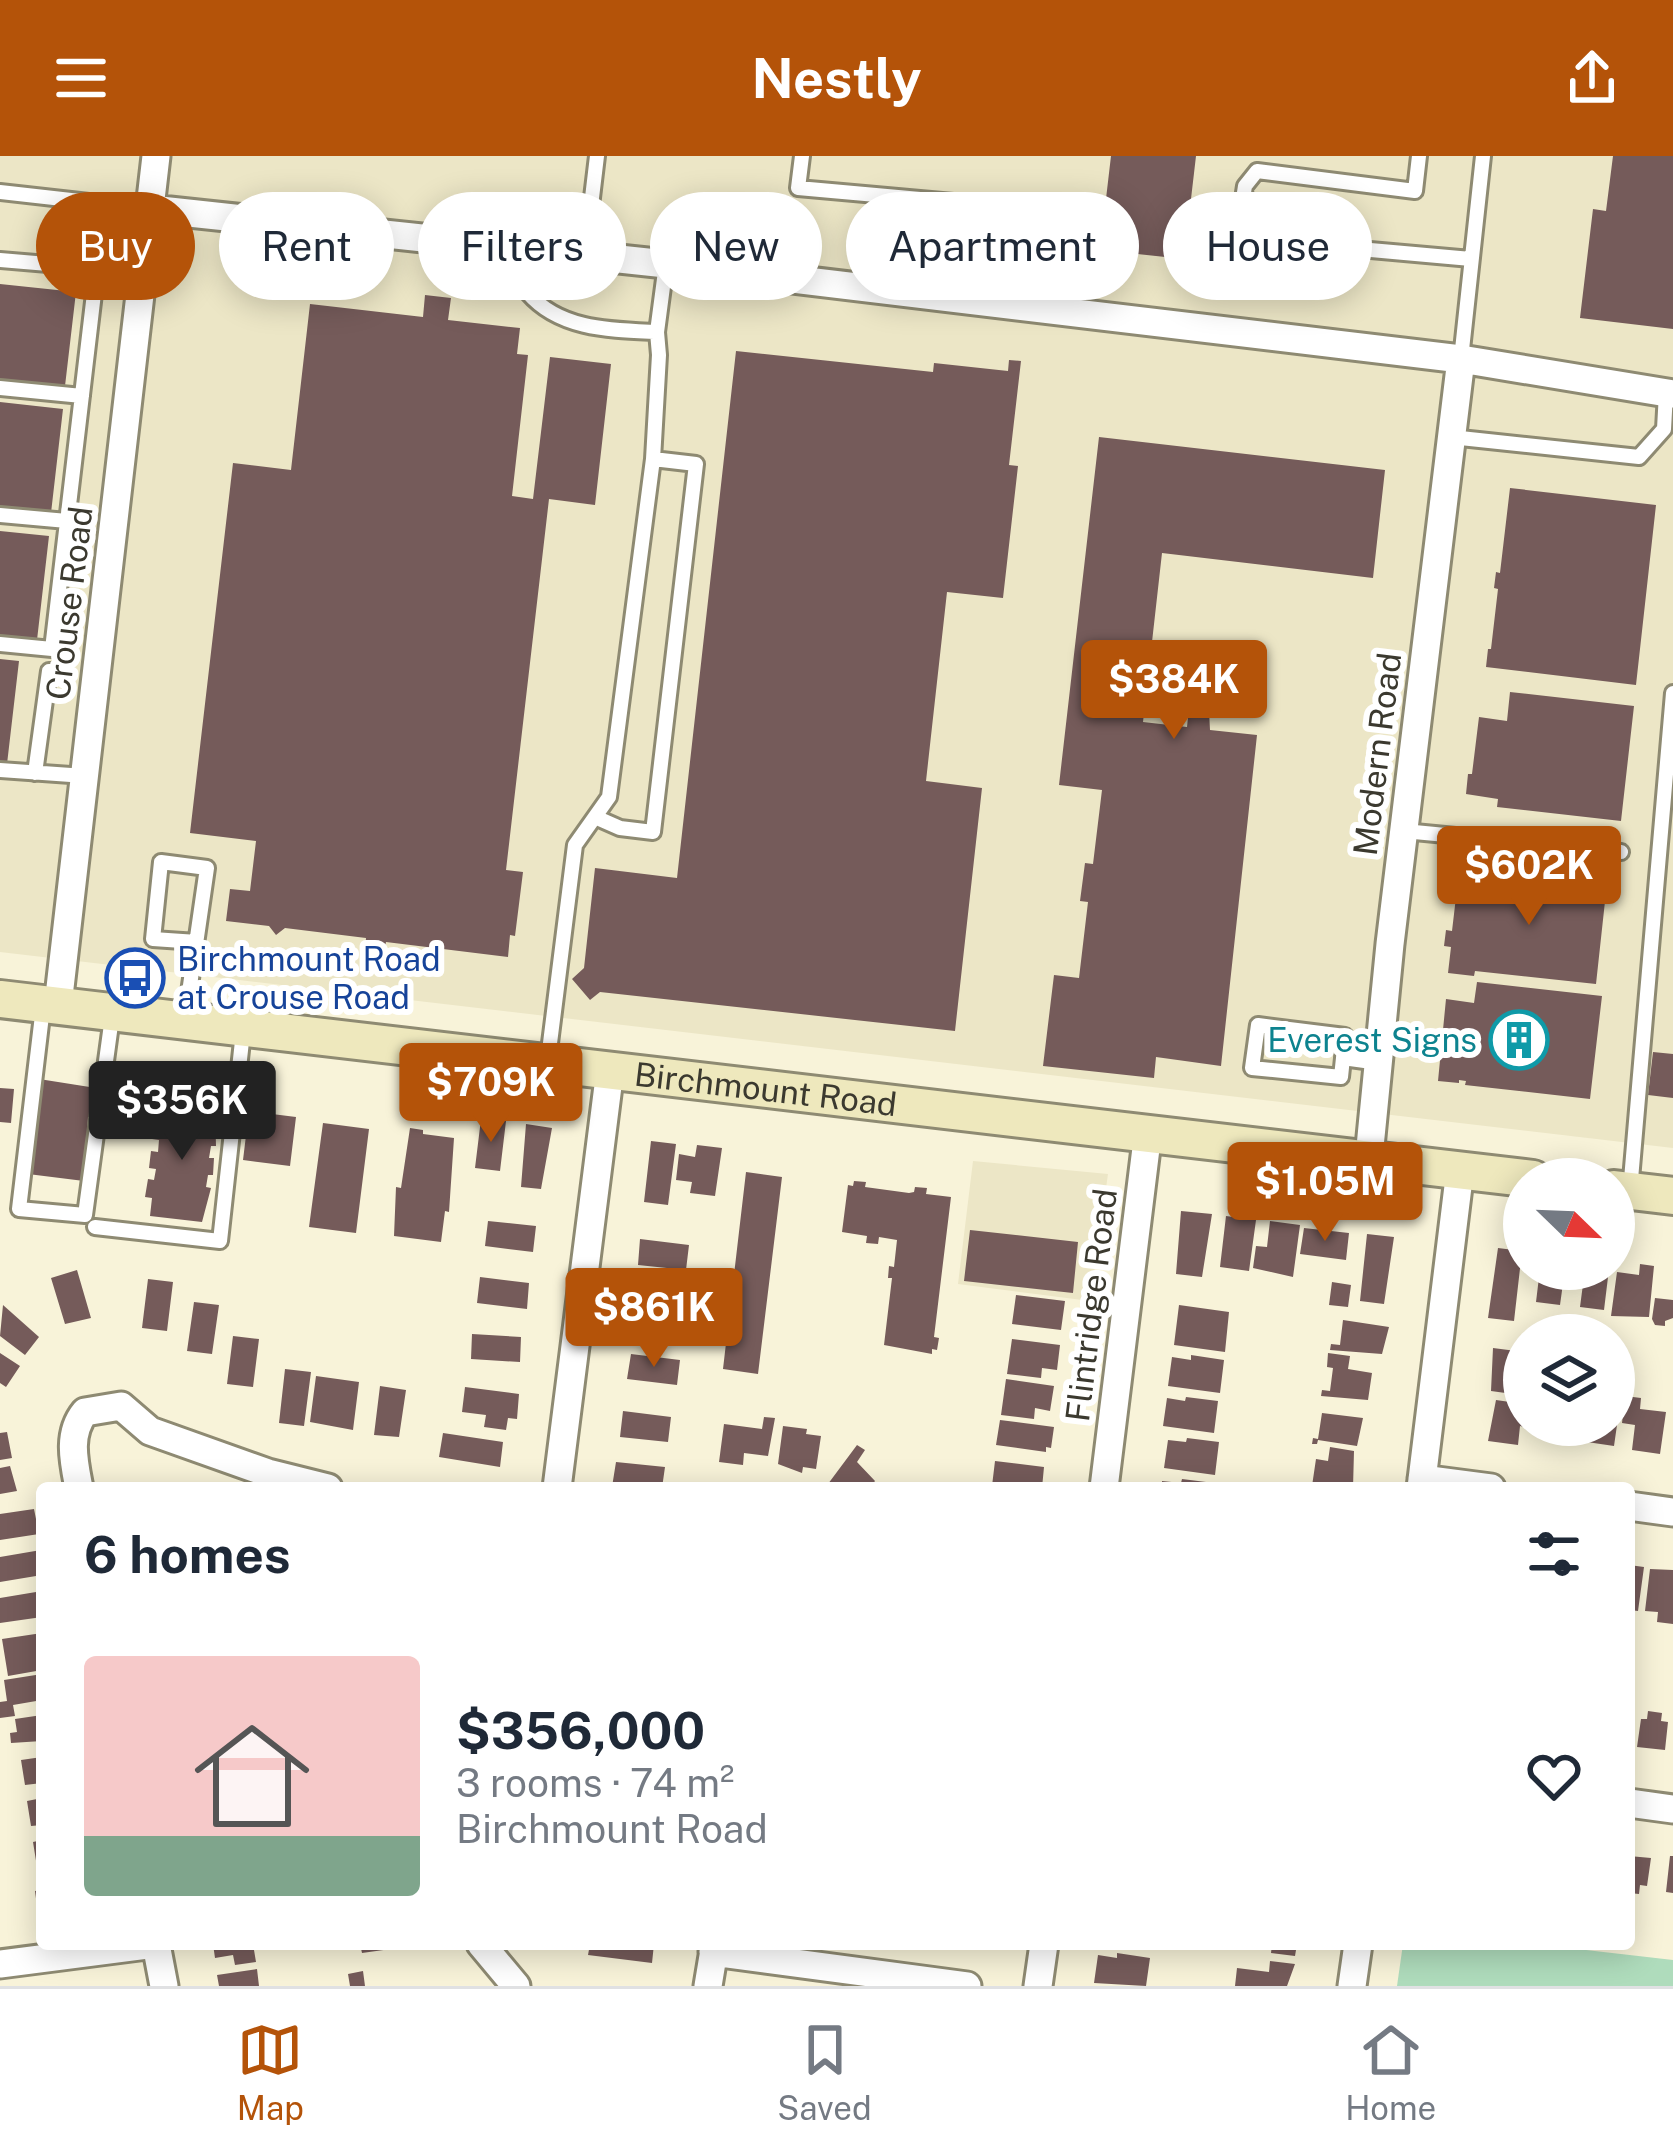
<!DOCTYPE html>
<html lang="en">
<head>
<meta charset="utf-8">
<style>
	body { margin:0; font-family:"Public Sans",sans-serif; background:#f6f6f7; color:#1f2937; height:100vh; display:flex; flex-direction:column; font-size:45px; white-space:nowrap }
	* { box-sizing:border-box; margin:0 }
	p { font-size:39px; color:#747a83 }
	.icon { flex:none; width:66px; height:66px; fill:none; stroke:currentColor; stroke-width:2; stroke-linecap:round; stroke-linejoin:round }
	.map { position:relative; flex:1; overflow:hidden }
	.side { position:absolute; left:36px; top:1326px; width:1599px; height:468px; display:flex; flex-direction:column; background:#fff; border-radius:12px; box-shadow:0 6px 30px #0003 }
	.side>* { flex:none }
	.top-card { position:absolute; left:36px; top:36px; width:1602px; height:108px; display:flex; gap:24px }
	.needle { width:78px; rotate:113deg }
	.fabs { position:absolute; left:1503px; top:1002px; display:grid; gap:24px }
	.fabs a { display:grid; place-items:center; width:132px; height:132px; border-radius:50%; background:#fff; box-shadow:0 6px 30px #0003; font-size:60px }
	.price { position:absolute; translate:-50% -102px; padding:0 27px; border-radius:12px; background:#b45309; color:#fff; font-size:39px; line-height:78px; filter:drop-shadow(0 3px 6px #0008) }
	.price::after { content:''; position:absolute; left:50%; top:72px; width:36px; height:27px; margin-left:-18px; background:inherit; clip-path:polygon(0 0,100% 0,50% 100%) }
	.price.active { background:#222; color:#fff }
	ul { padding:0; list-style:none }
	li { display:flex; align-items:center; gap:36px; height:300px; padding:0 48px }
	li span { display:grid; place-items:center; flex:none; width:336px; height:240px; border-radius:12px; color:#555 }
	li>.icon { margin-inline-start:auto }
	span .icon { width:144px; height:144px; fill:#fffc; stroke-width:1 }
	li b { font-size:51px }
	h2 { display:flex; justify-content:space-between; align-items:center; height:144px; padding:0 48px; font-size:51px }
	.pill { padding:0 42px; border-radius:54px; background:#fff; box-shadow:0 6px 30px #0003; font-size:42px; line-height:108px }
	.pill.active { background:#b45309; color:#fff }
	header { display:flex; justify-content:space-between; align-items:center; height:156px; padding:0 48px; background:#b45309; color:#fff; font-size:54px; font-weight:700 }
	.menu { display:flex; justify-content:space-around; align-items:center; height:168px; border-top:3px solid #e0e1e3; background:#fff; font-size:33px; color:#747a83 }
	.menu a { display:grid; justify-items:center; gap:6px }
	.menu .active { color:#b45309 }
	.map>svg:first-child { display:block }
	.built { fill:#ece6c6 }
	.green { fill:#afdcbc }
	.building { fill:#755b5a }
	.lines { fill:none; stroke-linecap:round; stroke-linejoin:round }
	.lane-casing { stroke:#8e8a72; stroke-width:20 }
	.street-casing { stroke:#8e8a72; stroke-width:33 }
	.secondary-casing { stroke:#8e8a72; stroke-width:42 }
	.lane { stroke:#fff; stroke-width:14 }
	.street { stroke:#fff; stroke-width:27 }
	.secondary { stroke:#eee8bd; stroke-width:36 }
	.labels { text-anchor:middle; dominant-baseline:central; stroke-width:12; stroke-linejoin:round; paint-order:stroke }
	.street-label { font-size:33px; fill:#3b392f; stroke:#fff }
	.transit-label { font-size:33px; fill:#164399; stroke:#fff; text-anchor:start }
	.culture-label { font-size:33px; fill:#0d838f; stroke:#fff; text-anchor:end }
</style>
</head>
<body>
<header><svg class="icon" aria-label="menu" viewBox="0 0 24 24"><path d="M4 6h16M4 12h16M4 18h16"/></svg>Nestly<svg class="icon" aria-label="share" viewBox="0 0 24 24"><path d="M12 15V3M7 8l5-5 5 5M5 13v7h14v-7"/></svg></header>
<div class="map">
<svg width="1673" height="1830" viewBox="0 0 1673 1830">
	<rect width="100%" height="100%" fill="#f8f3d9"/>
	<!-- built -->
	<path class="built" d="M0,0H1673V992L0,796Z
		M973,1005L1108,1018L1090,1145L958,1128Z"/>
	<!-- green -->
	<path class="green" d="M1403,1788H1534L1673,1804V1830H1397Z"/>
	<!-- building -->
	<path class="building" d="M1111,0H1196L1184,103L1100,94Z
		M1613,0H1673V173L1580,162L1593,53L1606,55Z
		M0,128L76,136L65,230L0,223Z
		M425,139L451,142L448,164L520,172L517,198L528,199L512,340L533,343L550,201L611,208L595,349L549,343L506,714L523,716L515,780L510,779L508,801L386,786L384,797L365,795L366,782L285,772L276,779L269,770L226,765L230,733L250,735L256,685L190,677L233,307L291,314L310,148L423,161Z
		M736,195L933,216L934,207L1008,215L1009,204L1021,205L1009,309L1018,310L1003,442L947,436L926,625L982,632L955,875L600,836L590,844L572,823L584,812L595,712L677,722Z
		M0,246L63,253L51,357L0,351Z
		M1099,281L1385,314L1373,422L1162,397L1143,566L1187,571L1189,552L1209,555L1210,574L1257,579L1221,910L1156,901L1154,922L1043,910L1054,819L1079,822L1088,746L1080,745L1085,707L1093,708L1102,634L1059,629Z
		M1510,332L1656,349L1636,529L1486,511L1488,493H1491L1498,433L1494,432L1496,416L1500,417Z
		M0,375L49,380L37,484L0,480Z
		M0,503L19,505L7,608L0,607Z
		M1510,536L1634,550L1621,665L1497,651L1498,643L1466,638L1468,618H1472L1479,561L1507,565Z
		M1485,713L1607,727L1596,828L1475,815L1474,820L1448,817L1451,791L1444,790L1446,774L1452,775L1456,741L1482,743Z
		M1477,826L1602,840L1590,943L1465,929L1466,925L1459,924V927L1438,925L1446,843L1474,847Z
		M1653,896L1673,898V942L1648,939Z
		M39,923L96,932L92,962L88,961L84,1025L28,1018L32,987L35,988Z
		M112,928L137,932L132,966L125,965L124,977L108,975L110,963L105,962Z
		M0,932L14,933L11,967L0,966Z
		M164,949L215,955L216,990H211L209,1002H214L213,1019H208L206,1031L211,1032L202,1066L150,1060L152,1042L145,1041L148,1023L154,1024L156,1013L149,1012L151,995L158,996L159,984L152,983L154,965L161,966Z
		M249,955L296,961L290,1010L243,1004Z
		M481,963L506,965L500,1015L475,1012Z
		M323,967L369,973L356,1077L309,1071Z
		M526,968L552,972L541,1033L521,1031Z
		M410,972L423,974V978L454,982L449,1056L445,1055L441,1086L394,1080L396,1031L401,1032Z
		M651,985L676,988L668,1049L644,1046Z
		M697,989L722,992L715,1040L690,1037L692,1026L676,1024L679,998L695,1001Z
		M746,1016L782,1021L758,1218L723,1213Z
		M854,1025L866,1026L865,1031L909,1037L914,1036L915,1031L927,1032L926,1038L951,1041L934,1181L939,1182L937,1194L932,1193V1198L884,1189L892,1122H888L889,1110L894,1111L897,1084L879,1081L878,1088L866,1087L867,1080L842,1076L848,1029L853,1030Z
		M1181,1055L1212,1058L1202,1121L1176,1118Z
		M1226,1060L1256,1064L1249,1115L1220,1111Z
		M488,1065L536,1070L533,1096L485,1090Z
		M1270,1065L1300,1069L1293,1121L1253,1112L1256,1090L1267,1091Z
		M1304,1072L1349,1077L1346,1104L1300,1098Z
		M970,1074L1078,1086L1073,1137L964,1125Z
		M1367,1078L1394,1081L1384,1148L1360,1145Z
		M640,1083L689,1089L686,1114L638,1109Z
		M1498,1092L1522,1095L1514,1165L1488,1162Z
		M1640,1108L1654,1110L1649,1161L1611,1160L1617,1116L1639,1119Z
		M1540,1113H1565L1560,1149L1536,1146Z
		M1585,1113H1609L1604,1154L1580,1151Z
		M77,1114L91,1162L65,1168L51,1122Z
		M480,1121L529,1127L527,1153L477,1147Z
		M148,1123L173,1126L167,1175L142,1172Z
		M1332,1126L1351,1129L1348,1151L1329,1149Z
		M633,1139L683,1145L680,1173L630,1167Z
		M1016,1139L1065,1145L1061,1174L1012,1168Z
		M1655,1142L1673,1144V1162L1665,1165V1170L1655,1169L1652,1163Z
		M194,1146L219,1149L212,1198L187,1195Z
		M3,1149L39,1181L25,1199L0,1180Z
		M1179,1149L1229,1156L1225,1196L1174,1189Z
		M1343,1164L1389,1171L1382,1198L1330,1194L1331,1188L1340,1189Z
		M472,1178L521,1181L520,1206L471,1203Z
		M233,1180L259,1183L253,1231L227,1228Z
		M1012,1183L1060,1189L1057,1214L1042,1212L1041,1222L1007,1218Z
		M1493,1192L1524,1196L1520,1239L1491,1235Z
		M0,1197L20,1210L6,1231L0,1227Z
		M1328,1197L1350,1200L1348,1213L1372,1217L1368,1244L1321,1240L1322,1234L1330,1235L1333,1212L1327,1211Z
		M631,1198L680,1204L677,1229L627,1223Z
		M1191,1199L1224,1204L1220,1237L1168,1230L1172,1201L1191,1204Z
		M285,1213L311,1216L304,1270L279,1267Z
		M316,1220L359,1226L353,1274L310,1266Z
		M1006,1223L1054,1230L1050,1255L1035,1252L1034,1263L1001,1259Z
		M380,1230L406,1234L399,1281L374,1279Z
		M465,1231L519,1238L517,1263L508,1262L506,1274L484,1271L486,1259L462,1256Z
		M1625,1240L1641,1242L1640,1253L1666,1256L1660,1298L1632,1294L1635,1269L1622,1267Z
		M1186,1241L1218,1245L1214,1277L1163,1270L1167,1242L1185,1245Z
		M1496,1244L1524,1248V1271L1520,1270L1518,1289L1488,1285Z
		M623,1255L671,1261L668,1286L620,1281Z
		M1322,1257L1363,1262L1357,1290L1318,1284L1317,1288H1312L1313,1282L1318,1283Z
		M764,1261L775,1262L768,1300L744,1297L743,1309L719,1306L724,1268L762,1273Z
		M1000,1264L1054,1271L1051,1292L1046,1291V1296L996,1289Z
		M1589,1269H1617L1614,1290L1587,1286Z
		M783,1270L807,1273L806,1278L821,1280L816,1313L803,1311L802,1317L778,1308Z
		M7,1276L12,1302L0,1304V1277Z
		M443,1277L503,1286L500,1311L439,1301Z
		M1187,1282L1219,1286L1215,1319L1164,1312L1168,1284L1186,1286Z
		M857,1289L865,1294L857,1306L875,1325L870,1332H825Z
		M1330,1291L1354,1295L1353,1332L1312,1330L1316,1303L1328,1305Z
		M995,1305L1044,1311L1042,1332L992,1330Z
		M616,1306L665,1311L662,1332L612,1331Z
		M10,1310L17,1335L0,1338V1312Z
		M1182,1323L1214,1327L1213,1332H1162V1325L1181,1327Z
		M189,1326V1332H156V1329Z
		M34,1353L39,1378L0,1384V1358Z
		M41,1394L42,1419L0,1426V1401Z
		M1629,1409L1644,1411L1638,1455L1629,1454Z
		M1650,1413L1673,1414V1468L1657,1466L1658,1456L1645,1455Z
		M42,1435V1461L0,1467V1442Z
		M42,1477V1514L8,1520L2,1483Z
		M42,1518V1544L13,1549L15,1560L0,1562V1546L7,1545L4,1524Z
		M1648,1555L1662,1557L1661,1565L1668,1566L1665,1594L1637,1591L1641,1563H1647Z
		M42,1559V1585L11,1587L10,1577L17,1576L15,1563Z
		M42,1601V1627L25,1629L21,1604Z
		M42,1642V1669L31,1670L27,1645Z
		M42,1684V1710L37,1711L33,1686Z
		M1629,1700L1651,1702L1647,1730L1640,1729L1639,1738L1629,1737Z
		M1670,1700H1673V1737L1666,1736Z
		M42,1734V1765H39L35,1735Z
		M213,1788H253L256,1806L235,1809L233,1799L215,1802Z
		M360,1788H404L405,1791L362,1797Z
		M590,1788H654L652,1807L588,1799Z
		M1272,1788H1297L1295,1800L1271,1797Z
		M1117,1797L1150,1802L1146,1830L1094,1827L1098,1799L1117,1802Z
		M1270,1805L1295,1808L1287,1830H1235L1237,1812L1269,1816Z
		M257,1813L259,1830H219L217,1819Z
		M363,1815L365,1830H350L348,1818Z"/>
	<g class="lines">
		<defs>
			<path id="lane" d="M802,0L798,32L1076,57
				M1419,0L1415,35L1257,15L1245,30L1237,82L1471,103
				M0,36L151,53
				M529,94L528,137C560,174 611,174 657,176
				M585,100L597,0
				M0,104L143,116
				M1461,203L1483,0
				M0,232L82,240
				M1451,281L1639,301L1664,273L1666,237
				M0,359L67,365
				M0,488L52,493L97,112
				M0,614L85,620
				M35,617L49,515
				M595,661L620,672L653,676L696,308L653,303
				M1404,675L1621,696
				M43,851L19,1053L85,1059L112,861
				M185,864L207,712L161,706L153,783L197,786
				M1343,902L1341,921L1252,912L1258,869L1345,880L1343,902L1379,907
				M548,903L575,689L609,641L653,303L659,199L657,176L666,108
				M1630,1035L1673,537
				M95,1071L220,1085L243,876"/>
			<path id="street" d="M151,53L666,108L1461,203L1673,238
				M58,849L156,0
				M1369,1001L1390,788L1461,203
				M1422,1323L1491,1332
				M79,1332C74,1306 67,1278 85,1256L121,1250L150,1275L268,1317L328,1332
				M557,1332L610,914
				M1104,1332L1148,976
				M1421,1332L1460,1014
				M1629,1350L1673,1356
				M1629,1647L1673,1653
				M156,1788L164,1830
				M481,1788L516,1830
				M713,1796L967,1830
				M0,1808L155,1788
				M708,1830L715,1788
				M1038,1830L1044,1788
				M1352,1830L1358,1788"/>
			<g id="secondary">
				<path id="s1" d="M0,843L1533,1023"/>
				<path d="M1614,1033L1673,1040"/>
			</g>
		</defs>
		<!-- lane casing -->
		<use href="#lane" class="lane-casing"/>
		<!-- street casing -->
		<use href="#street" class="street-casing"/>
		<!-- secondary casing -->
		<use href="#secondary" class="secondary-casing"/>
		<!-- lane -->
		<use href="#lane" class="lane"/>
		<!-- street -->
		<use href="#street" class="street"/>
		<!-- secondary -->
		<use href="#secondary" class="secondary"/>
	</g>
	<!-- icons -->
	<defs>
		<symbol id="bus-ring" viewBox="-11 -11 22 22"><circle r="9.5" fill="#fff" stroke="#1a4fb4" stroke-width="1.5"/><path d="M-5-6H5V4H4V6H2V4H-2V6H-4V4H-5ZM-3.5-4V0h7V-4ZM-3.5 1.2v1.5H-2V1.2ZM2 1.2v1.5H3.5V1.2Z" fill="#1a4fb4"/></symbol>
		<symbol id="building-ring" viewBox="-11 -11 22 22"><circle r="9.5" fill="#fff" stroke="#0f9aa8" stroke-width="1.5"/><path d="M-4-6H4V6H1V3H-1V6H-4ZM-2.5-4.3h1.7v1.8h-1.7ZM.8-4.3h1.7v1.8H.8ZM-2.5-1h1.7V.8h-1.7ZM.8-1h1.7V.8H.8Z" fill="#0f9aa8"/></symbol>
	</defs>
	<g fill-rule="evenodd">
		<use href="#bus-ring" x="102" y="789" width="66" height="66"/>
		<use href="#building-ring" x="1486" y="851" width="66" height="66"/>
	</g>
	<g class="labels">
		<!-- street labels -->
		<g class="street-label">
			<text transform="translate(69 447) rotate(-83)">Crouse Road</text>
			<text transform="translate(1377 598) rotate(-83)">Modern Road</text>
			<text stroke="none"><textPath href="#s1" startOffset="771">Birchmount Road</textPath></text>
			<text transform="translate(1091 1149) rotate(-83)">Flintridge Road</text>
		</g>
		<!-- transit labels -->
		<g class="transit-label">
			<text x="177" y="803">Birchmount Road<tspan x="177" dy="38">at Crouse Road</tspan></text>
		</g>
		<!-- culture labels -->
		<g class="culture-label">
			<text x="1477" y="884">Everest Signs</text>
		</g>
	</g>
</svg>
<div class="fabs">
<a><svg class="needle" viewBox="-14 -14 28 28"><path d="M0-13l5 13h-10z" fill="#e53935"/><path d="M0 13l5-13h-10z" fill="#747a83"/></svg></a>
<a><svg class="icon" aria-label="layers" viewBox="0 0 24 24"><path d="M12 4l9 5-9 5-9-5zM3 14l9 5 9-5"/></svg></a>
</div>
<b class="price" style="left:1174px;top:586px">$384K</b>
<b class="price" style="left:1529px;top:772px">$602K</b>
<b class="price" style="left:491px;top:989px">$709K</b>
<b class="price active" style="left:182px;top:1007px">$356K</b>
<b class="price" style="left:1325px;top:1088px">$1.05M</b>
<b class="price" style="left:654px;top:1214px">$861K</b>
<div class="top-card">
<a class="pill active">Buy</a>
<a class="pill">Rent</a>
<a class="pill">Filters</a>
<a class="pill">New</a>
<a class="pill">Apartment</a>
<a class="pill">House</a>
</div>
<section class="side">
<h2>6 homes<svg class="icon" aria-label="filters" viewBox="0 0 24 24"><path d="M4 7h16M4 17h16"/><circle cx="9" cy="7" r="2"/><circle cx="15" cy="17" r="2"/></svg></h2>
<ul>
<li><span style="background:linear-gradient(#f6c9c9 75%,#7fa58c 0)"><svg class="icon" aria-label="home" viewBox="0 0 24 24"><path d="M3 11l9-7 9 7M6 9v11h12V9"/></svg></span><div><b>$356,000</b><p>3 rooms · 74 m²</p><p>Birchmount Road</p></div><svg class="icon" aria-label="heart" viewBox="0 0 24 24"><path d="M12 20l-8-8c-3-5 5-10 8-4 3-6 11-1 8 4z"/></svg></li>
</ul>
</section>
</div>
<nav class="menu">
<a class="active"><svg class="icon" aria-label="map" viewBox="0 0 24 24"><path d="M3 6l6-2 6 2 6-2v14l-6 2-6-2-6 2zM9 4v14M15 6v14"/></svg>Map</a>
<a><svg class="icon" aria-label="saved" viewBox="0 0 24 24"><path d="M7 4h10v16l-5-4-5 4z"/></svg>Saved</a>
<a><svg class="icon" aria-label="home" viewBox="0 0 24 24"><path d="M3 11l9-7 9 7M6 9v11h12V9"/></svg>Home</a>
</nav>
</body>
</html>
